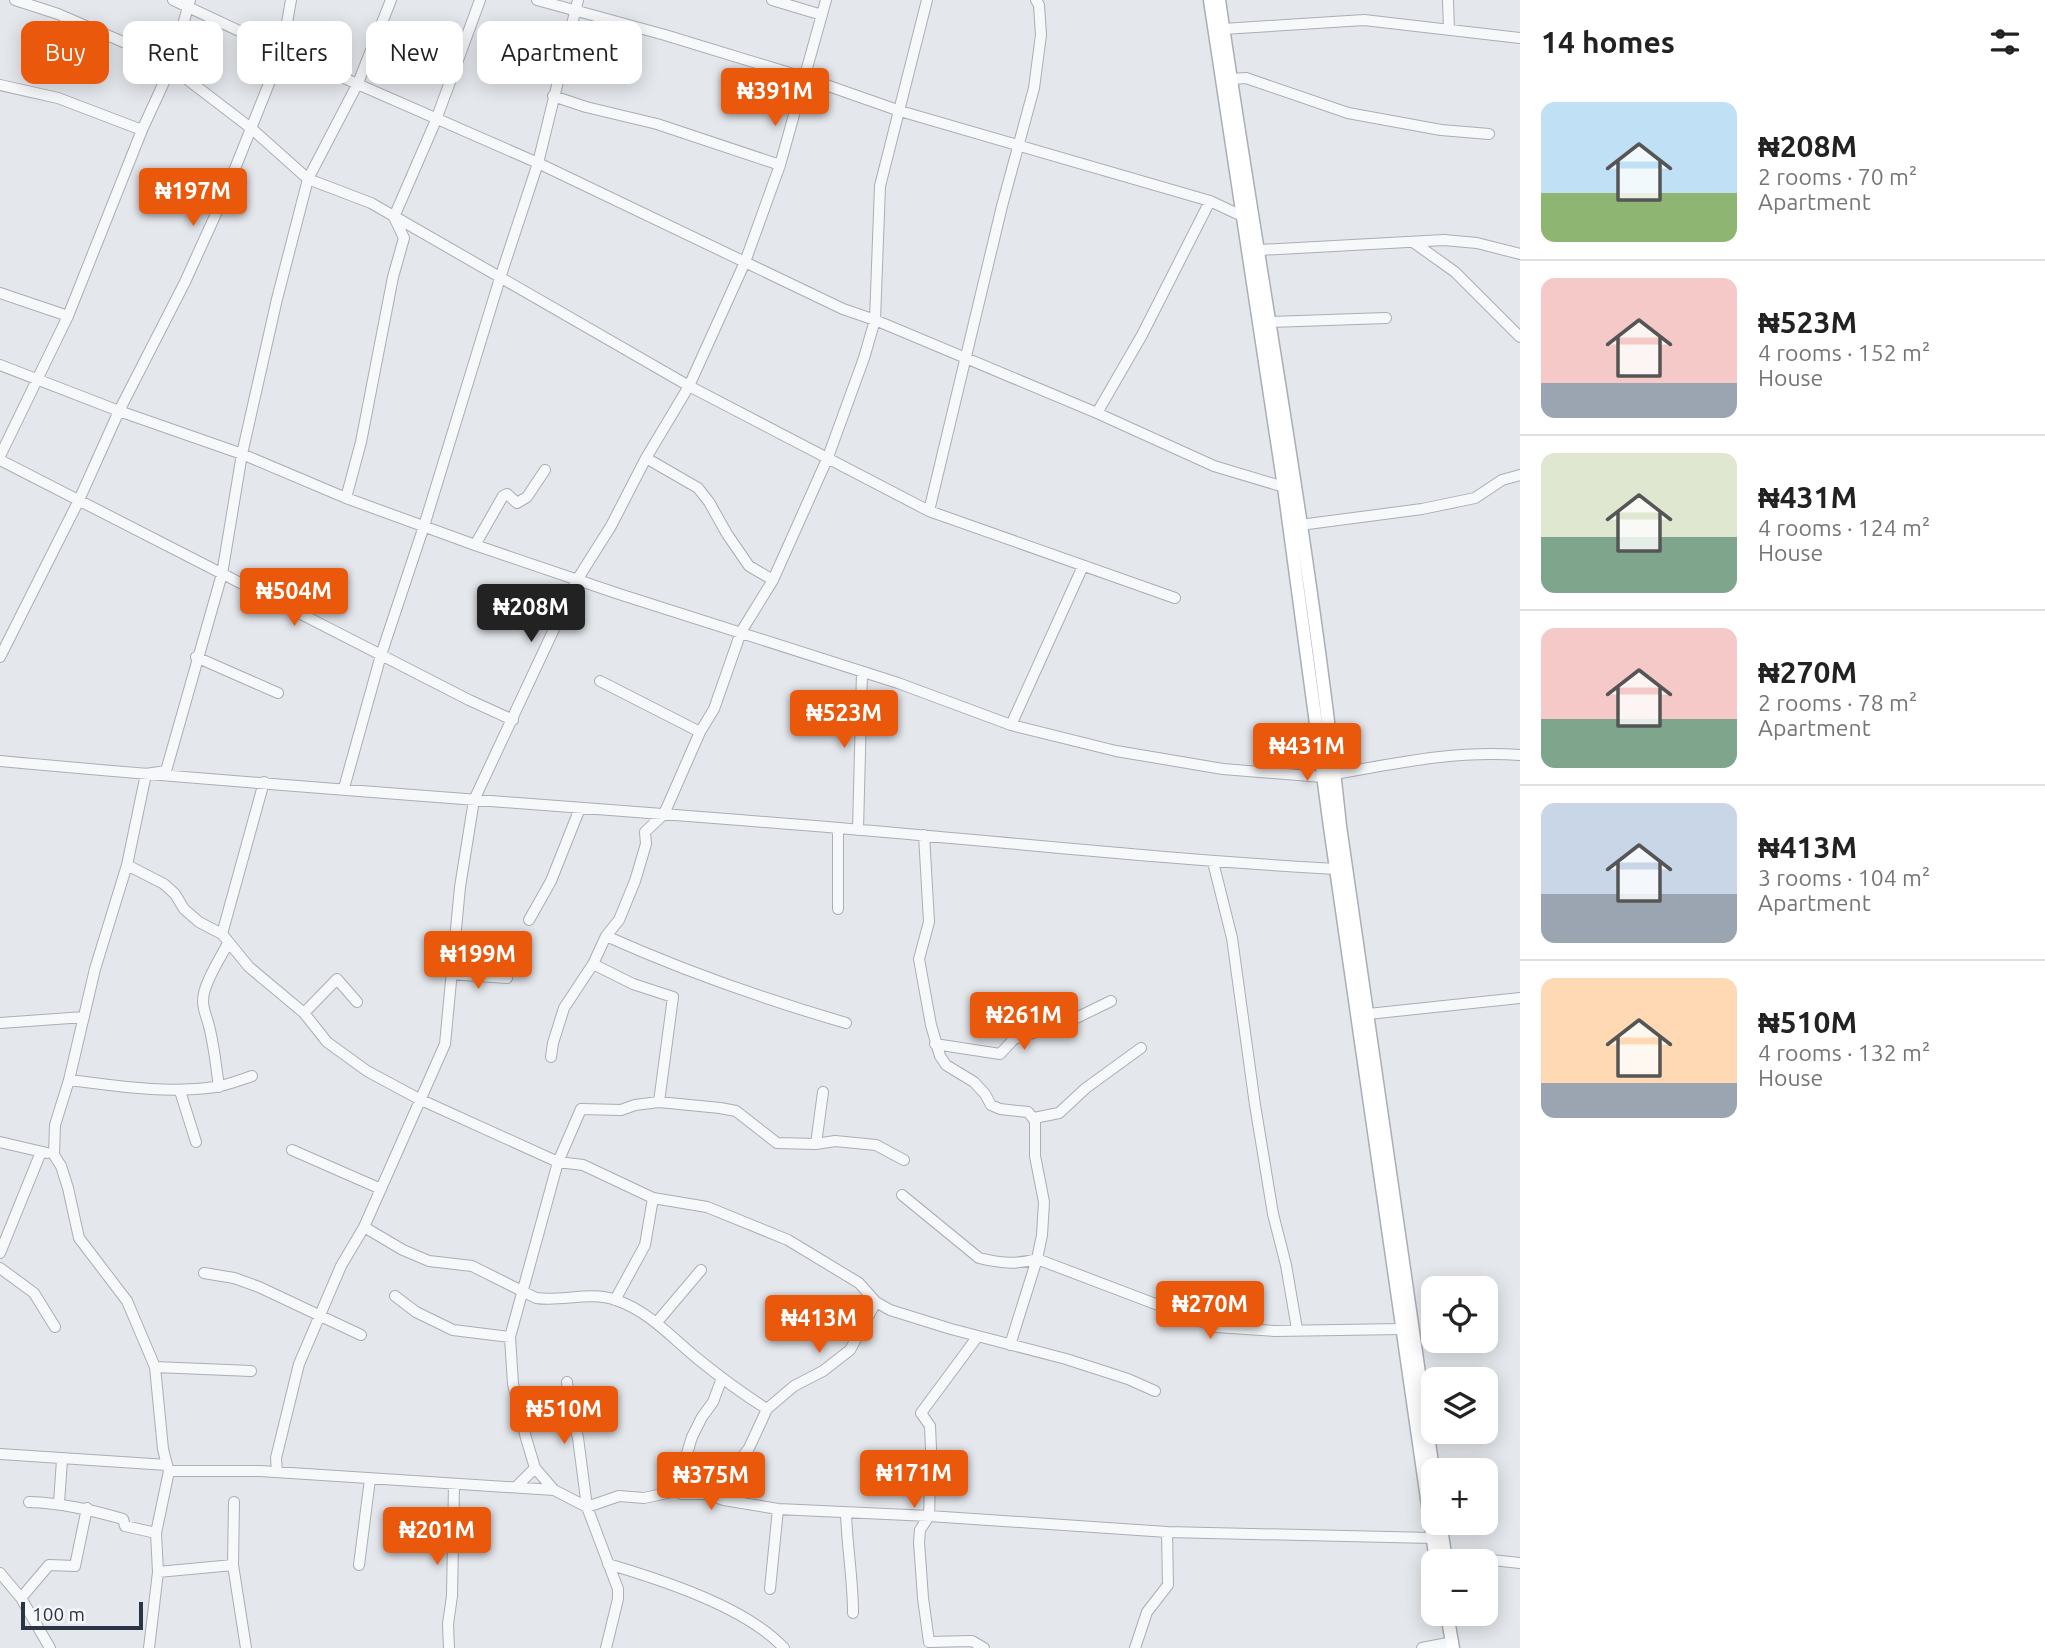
<!DOCTYPE html>
<html lang="en">
<head>
<meta charset="utf-8">
<style>
	body { margin:0; font-family:Ubuntu,sans-serif; background:#f2f2f2; color:#222; height:100vh; display:flex; flex-direction:column; font-size:26px; white-space:nowrap }
	* { box-sizing:border-box; margin:0 }
	p { font-size:23px; color:#767676 }
	.icon { flex:none; width:38px; height:38px; fill:none; stroke:currentColor; stroke-width:2; stroke-linecap:round; stroke-linejoin:round }
	.map { position:relative; flex:1; overflow:hidden }
	.sheet { display:flex; flex-direction:column; background:#fff; width:525px }
	.sheet>* { flex:none }
	.hud { position:absolute; left:21px; top:21px; width:665px; height:63px; display:flex; gap:14px }
	.tools { position:absolute; left:1421px; top:1276px; display:grid; gap:14px }
	.tools a { display:grid; place-items:center; width:77px; height:77px; border-radius:14px; background:#fff; box-shadow:0 4px 18px #0003; font-size:35px }
	.scale { position:absolute; left:21px; bottom:18px; width:122px; box-sizing:border-box; padding-left:7px; border:4px solid #2b3445; border-top:0; font-size:19px; line-height:24px; white-space:nowrap; color:#2b3445; -webkit-text-stroke:5px #f4f6f9; paint-order:stroke }
	.price { position:absolute; translate:-50% -60px; padding:0 16px; border-radius:7px; background:#ea580c; color:#fff; font-size:23px; line-height:46px; filter:drop-shadow(0 2px 4px #0008) }
	.price::after { content:''; position:absolute; left:50%; top:42px; width:21px; height:16px; margin-left:-10px; background:inherit; clip-path:polygon(0 0,100% 0,50% 100%) }
	.price.current { background:#222; color:#fff }
	ul { padding:0; list-style:none }
	li { display:flex; align-items:center; gap:21px; height:175px; padding:0 21px }
	li+li { border-top:2px solid #e0e0e0 }
	li span { display:grid; place-items:center; flex:none; width:196px; height:140px; border-radius:14px; color:#555 }
	li>.icon { margin-inline-start:auto }
	span .icon { width:84px; height:84px; fill:#fffc; stroke-width:1 }
	li b { font-size:30px }
	h2 { display:flex; justify-content:space-between; align-items:center; height:84px; padding:0 21px; font-size:30px }
	.pill { padding:0 24px; border-radius:14px; background:#fff; box-shadow:0 4px 18px #0003; font-size:24px; line-height:63px }
	.pill.current { background:#ea580c; color:#fff }
	main { display:flex; flex:1; min-height:0 }
	.map>svg:first-child { display:block }
	.lines { fill:none; stroke-linecap:round; stroke-linejoin:round }
	.street-casing { stroke:#a9aeb7; stroke-width:12 }
	.secondary-casing { stroke:#a9aeb7; stroke-width:15 }
	.street { stroke:#f7f8fa; stroke-width:10 }
	.secondary { stroke:#fff; stroke-width:12 }
</style>
</head>
<body>
<main>
<div class="map">
<svg width="1520" height="1648" viewBox="0 0 1520 1648">
	<rect width="100%" height="100%" fill="#e4e7ec"/>
	<g class="lines">
		<defs>
			<path id="street" d="M15,0L58,14L158,57L252,129L308,179L371,203L689,386L929,511L1175,598
				M173,0L282,51L538,163L843,309L875,320L1097,413L1214,466L1284,487
				M537,0L665,35L806,78L900,111L1210,201L1242,216
				M772,0L822,15
				M1448,0L1449,30
				M1223,29L1364,20L1520,38
				M1232,79L1246,78L1348,113L1441,130L1489,134
				M0,85L58,98L142,130
				M553,96L586,107L657,124L780,165
				M1413,242L1455,272L1520,337
				M1259,250L1444,240L1477,243L1520,254
				M0,293L68,316
				M1270,322L1386,318
				M0,365L119,411L242,454L346,498L475,545L619,594L898,683L1011,725L1116,751L1223,769L1323,777
				M1097,413L1142,335L1210,201
				M0,456L68,316L142,130L171,67L190,0
				M646,458L698,488L709,502L727,534L749,566L773,580
				M0,460L469,700L513,720
				M346,498L361,442L393,277L404,238L394,217L436,120L480,0
				M929,511L1002,206L1034,88L1041,35L1039,5L1036,0
				M1300,525L1422,509L1475,498L1502,480L1520,475
				M475,545L503,496L507,494L517,503L527,497L545,470
				M0,657L79,500L119,411L185,282L224,196L282,51L291,0
				M196,657L278,693
				M600,681L700,732
				M1011,725L1083,566
				M0,761C279,787 560,805 839,828C1005,842 1170,860 1336,869
				M1335,774C1397,763 1456,750 1520,755
				M344,788L381,655L424,526L500,278L538,163L578,0
				M838,828V909
				M858,830L862,672
				M924,835L929,922L919,959L931,1025L940,1056L946,1065L974,1082L985,1094L991,1105L1000,1109L1028,1112L1035,1121V1156L1044,1202L1042,1235L1037,1259L1010,1345
				M1213,862L1232,938L1255,1105L1273,1214L1286,1265L1297,1329
				M127,865L164,884L175,894L184,909L199,922L222,934L249,967L304,1013L327,1042L367,1071L419,1099L558,1162L583,1165L653,1198L707,1207L788,1240L859,1283L876,1302L890,1310L951,1329L1066,1359L1128,1379L1155,1391
				M529,920L551,881L580,808
				M222,934L264,782
				M606,936C684,971 764,999 846,1023
				M593,964L633,984L673,997L659,1102
				M450,974L507,978
				M304,1013L337,979L357,1002
				M1368,1014L1520,998
				M0,1023L84,1017
				M935,1044L1000,1054L1014,1039L1068,1022L1111,1001
				M551,1057L553,1043L564,1008L593,964L606,936L619,920L635,881L646,844L645,832L664,814L700,732L714,709L741,632L773,580L828,457L864,358L875,320L880,186L927,0
				M69,1080C118,1086 166,1094 215,1087C228,1085 240,1080 252,1076
				M219,1087C216,1066 214,1045 209,1026C206,1014 201,1006 204,993C208,976 220,959 228,943
				M180,1091L196,1142
				M1034,1118L1059,1113L1086,1088L1141,1048
				M0,1142L47,1153
				M816,1144L823,1092
				M292,1150L381,1189
				M902,1195L979,1258C1000,1263 1016,1265 1037,1259L1216,1327L1275,1331L1402,1329
				M364,1227L403,1250L429,1261L472,1266L536,1298C562,1302 589,1291 616,1300C650,1312 671,1337 698,1359C720,1377 743,1394 767,1409
				M0,1253L41,1152
				M0,1268L34,1293L55,1327
				M204,1273L234,1278L259,1287L361,1335
				M395,1296L416,1312L453,1330L510,1337
				M615,1300L645,1245L653,1198
				M657,1322L701,1270
				M978,1336L921,1413L930,1426L931,1449L929,1516L920,1530L919,1542L923,1598L929,1642L972,1641L984,1648
				M155,1367L251,1371
				M567,1382L570,1407L578,1438L587,1507L618,1589V1599L606,1648
				M0,1454L167,1465L169,1471H260L554,1490L587,1507L619,1496L644,1498L681,1490V1494H705L724,1500L778,1509L929,1516L1167,1532L1432,1538
				M167,1465L163,1449L155,1367L127,1301L79,1238L68,1188L61,1166L54,1155L55,1125L69,1080L95,969L127,865L146,774L166,771L222,574L242,454L277,299L308,179L358,83L391,0
				M277,1472L276,1458L299,1364L341,1266L364,1227L445,1044L460,887L474,800L577,580L611,526L646,458L689,386L745,262L780,165L826,0
				M516,1487L535,1468
				M554,1490L535,1468L526,1438L513,1384L510,1337L558,1162L581,1109L621,1110L635,1105L659,1102L720,1108L736,1111L777,1143L816,1144L835,1141L876,1145L904,1160
				M681,1490L684,1463L692,1437L702,1417L713,1402L722,1378
				M724,1500L738,1463L749,1448L767,1409L794,1386L823,1371L850,1350L876,1302
				M29,1502C62,1503 91,1510 123,1519L125,1526L156,1533
				M59,1503L62,1460
				M846,1513C847,1547 853,1579 853,1613
				M1445,1555L1520,1563
				M608,1564C662,1580 746,1607 784,1648
				M233,1565L234,1502
				M359,1565L370,1479
				M158,1572L233,1565L246,1648
				M0,1573L21,1598L50,1648
				M770,1589L778,1509
				M21,1598L49,1565L75,1566L87,1508
				M149,1648L158,1572L156,1533L169,1471
				M449,1648L448,1624L452,1596L454,1485
				M1135,1648L1147,1612L1168,1585L1167,1532
				M1422,1648L1453,1642"/>
			<path id="secondary" d="M1210,0L1284,487L1330,827L1436,1561
				M1219,0C1259,275 1311,549 1340,826L1433,1470
				M1440,1522L1446,1561
				M1447,1614L1453,1648"/>
		</defs>
		<!-- street casing -->
		<use href="#street" class="street-casing"/>
		<!-- secondary casing -->
		<use href="#secondary" class="secondary-casing"/>
		<!-- street -->
		<use href="#street" class="street"/>
		<!-- secondary -->
		<use href="#secondary" class="secondary"/>
	</g>
</svg>
<div class="tools">
<a><svg class="icon" aria-label="locate" viewBox="0 0 24 24"><circle cx="12" cy="12" r="6"/><path d="M12 2v4M12 18v4M2 12h4M18 12h4"/></svg></a>
<a><svg class="icon" aria-label="layers" viewBox="0 0 24 24"><path d="M12 4l9 5-9 5-9-5zM3 14l9 5 9-5"/></svg></a>
<a>+</a>
<a>−</a>
</div>
<div class="scale">100 m</div>
<b class="price" style="left:775px;top:128px">₦391M</b>
<b class="price" style="left:193px;top:228px">₦197M</b>
<b class="price" style="left:294px;top:628px">₦504M</b>
<b class="price current" style="left:531px;top:644px">₦208M</b>
<b class="price" style="left:844px;top:750px">₦523M</b>
<b class="price" style="left:1307px;top:783px">₦431M</b>
<b class="price" style="left:478px;top:991px">₦199M</b>
<b class="price" style="left:1024px;top:1052px">₦261M</b>
<b class="price" style="left:1210px;top:1341px">₦270M</b>
<b class="price" style="left:819px;top:1355px">₦413M</b>
<b class="price" style="left:564px;top:1446px">₦510M</b>
<b class="price" style="left:914px;top:1510px">₦171M</b>
<b class="price" style="left:711px;top:1512px">₦375M</b>
<b class="price" style="left:437px;top:1567px">₦201M</b>
<div class="hud">
<a class="pill current">Buy</a>
<a class="pill">Rent</a>
<a class="pill">Filters</a>
<a class="pill">New</a>
<a class="pill">Apartment</a>
</div>
</div>
<section class="sheet">
<h2>14 homes<svg class="icon" aria-label="filters" viewBox="0 0 24 24"><path d="M4 7h16M4 17h16"/><circle cx="9" cy="7" r="2"/><circle cx="15" cy="17" r="2"/></svg></h2>
<ul>
<li><span style="background:linear-gradient(#bfe0f5 65%,#8fb573 0)"><svg class="icon" aria-label="home" viewBox="0 0 24 24"><path d="M3 11l9-7 9 7M6 9v11h12V9"/></svg></span><div><b>₦208M</b><p>2 rooms · 70 m²</p><p>Apartment</p></div></li>
<li><span style="background:linear-gradient(#f6c9c9 75%,#9aa5b1 0)"><svg class="icon" aria-label="home" viewBox="0 0 24 24"><path d="M3 11l9-7 9 7M6 9v11h12V9"/></svg></span><div><b>₦523M</b><p>4 rooms · 152 m²</p><p>House</p></div></li>
<li><span style="background:linear-gradient(#dfe7d0 60%,#7fa58c 0)"><svg class="icon" aria-label="home" viewBox="0 0 24 24"><path d="M3 11l9-7 9 7M6 9v11h12V9"/></svg></span><div><b>₦431M</b><p>4 rooms · 124 m²</p><p>House</p></div></li>
<li><span style="background:linear-gradient(#f6c9c9 65%,#7fa58c 0)"><svg class="icon" aria-label="home" viewBox="0 0 24 24"><path d="M3 11l9-7 9 7M6 9v11h12V9"/></svg></span><div><b>₦270M</b><p>2 rooms · 78 m²</p><p>Apartment</p></div></li>
<li><span style="background:linear-gradient(#c9d6e8 65%,#9aa5b1 0)"><svg class="icon" aria-label="home" viewBox="0 0 24 24"><path d="M3 11l9-7 9 7M6 9v11h12V9"/></svg></span><div><b>₦413M</b><p>3 rooms · 104 m²</p><p>Apartment</p></div></li>
<li><span style="background:linear-gradient(#ffd9b3 75%,#9aa5b1 0)"><svg class="icon" aria-label="home" viewBox="0 0 24 24"><path d="M3 11l9-7 9 7M6 9v11h12V9"/></svg></span><div><b>₦510M</b><p>4 rooms · 132 m²</p><p>House</p></div></li>
</ul>
</section>
</main>
</body>
</html>
